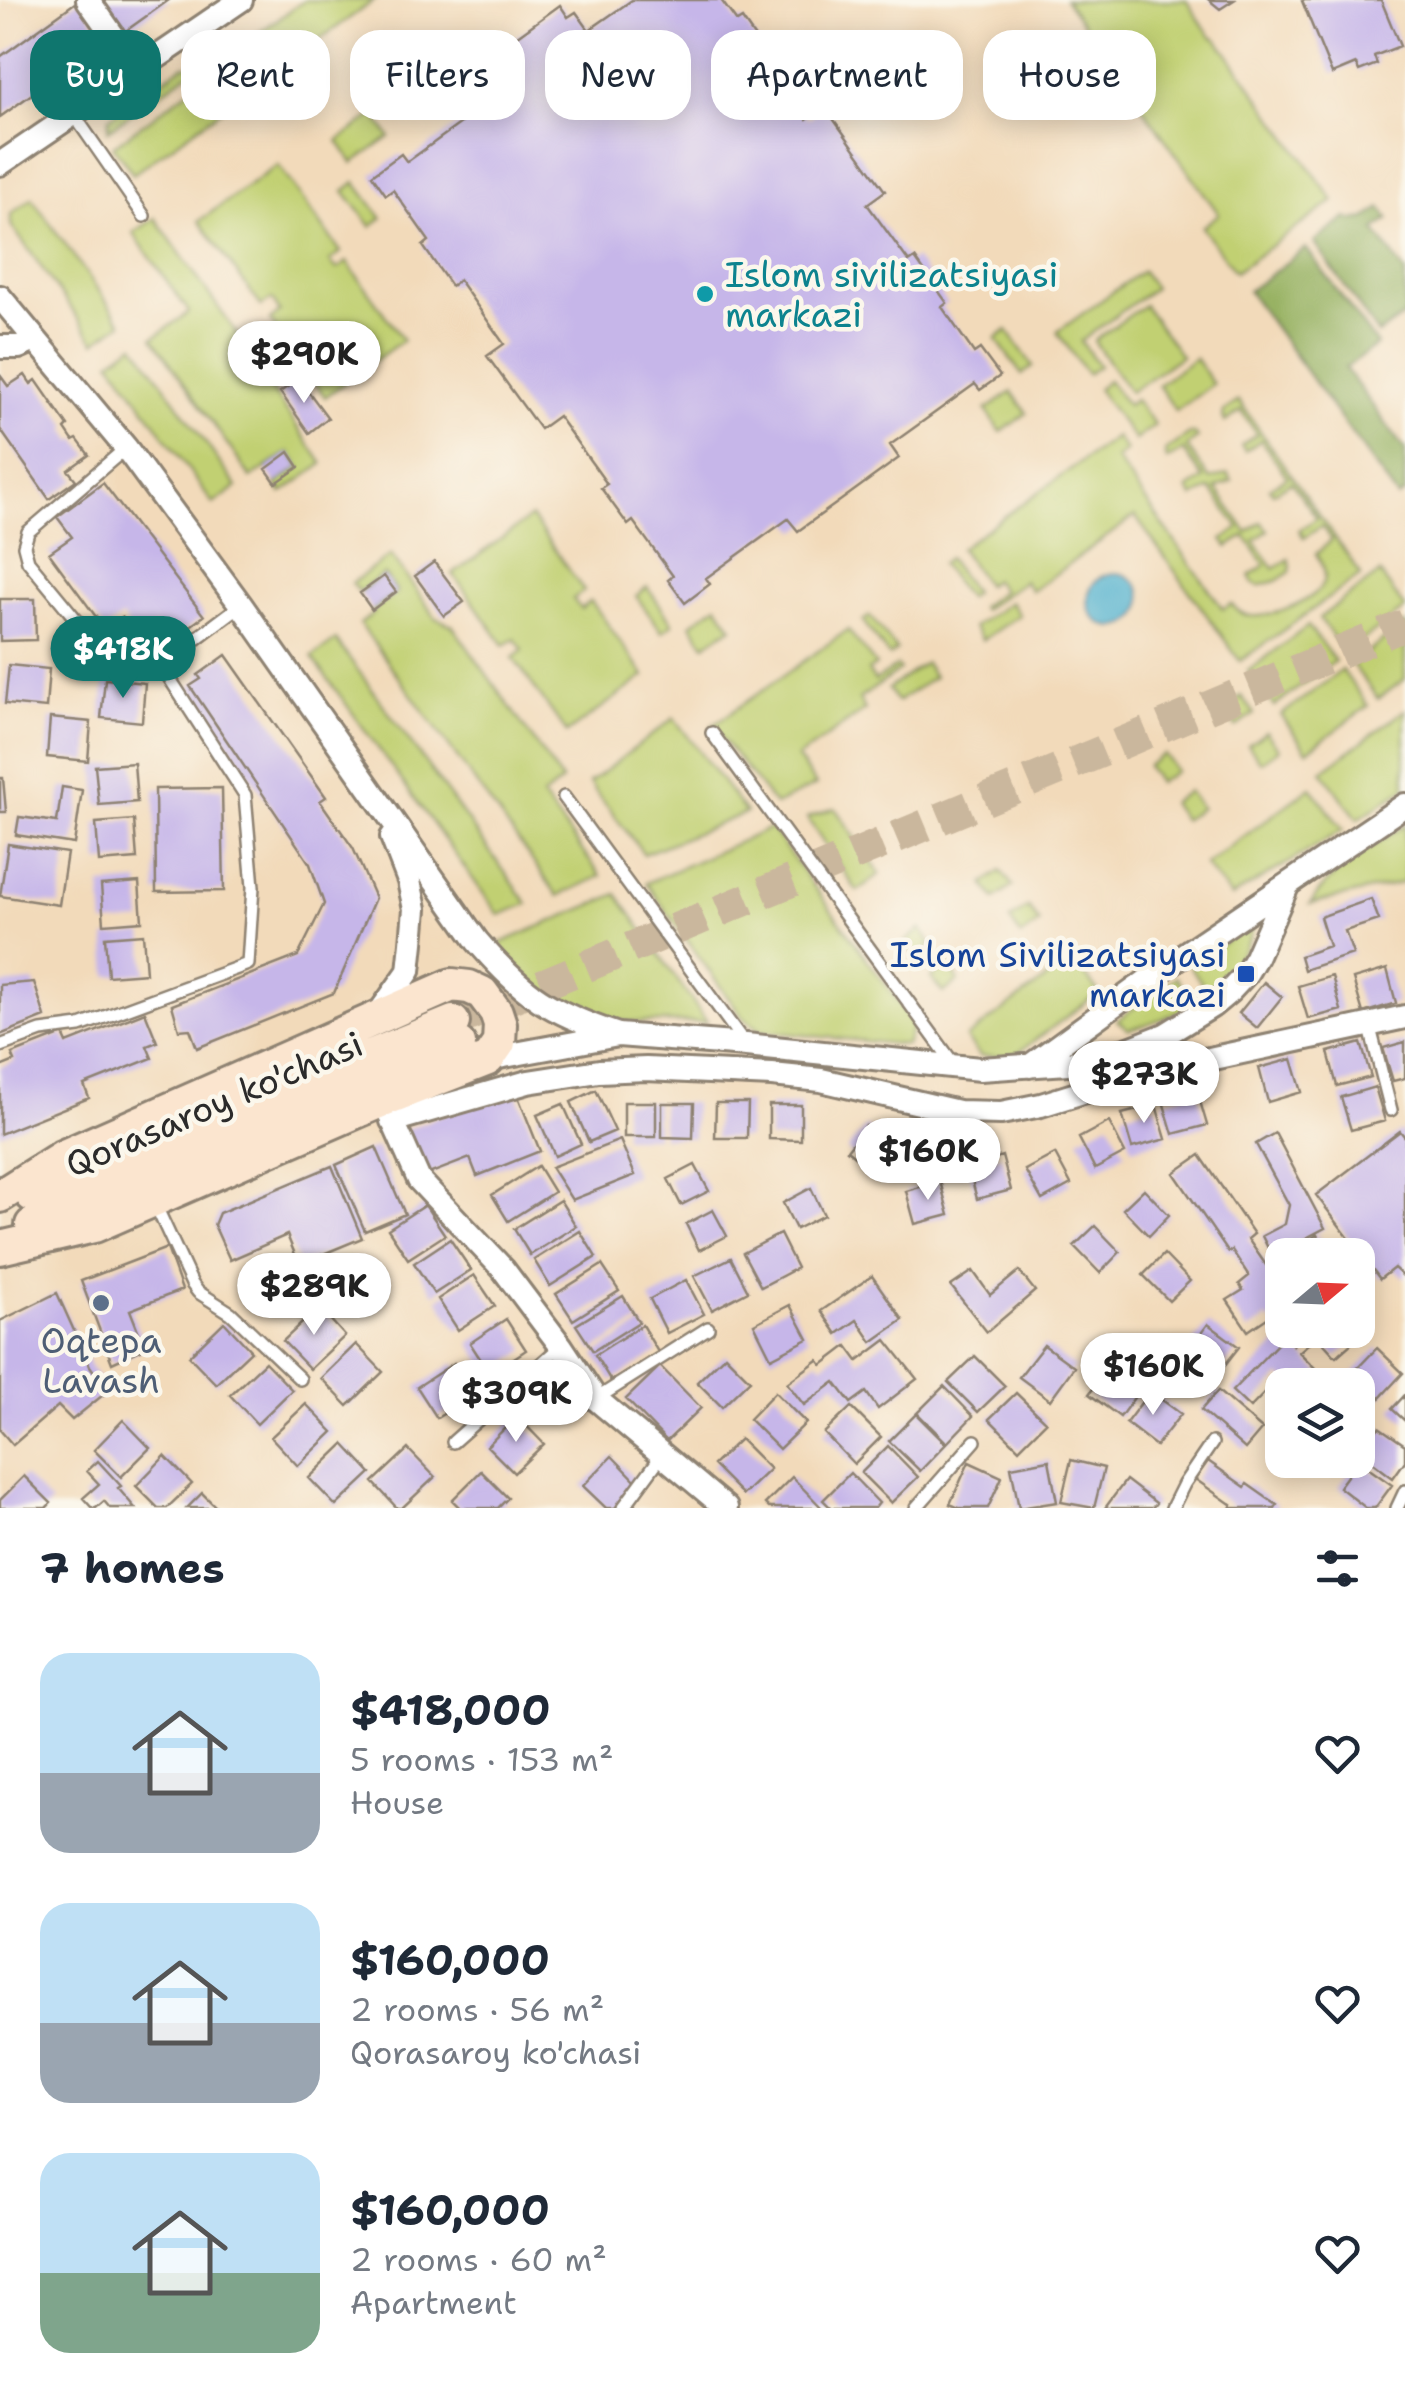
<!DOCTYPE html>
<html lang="en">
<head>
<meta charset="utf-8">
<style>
	body { margin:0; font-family:"Shantell Sans",sans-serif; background:#f6f6f7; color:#1f2937; height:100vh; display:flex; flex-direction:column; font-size:38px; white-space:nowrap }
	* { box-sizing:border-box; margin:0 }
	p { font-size:32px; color:#747a83 }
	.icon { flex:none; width:55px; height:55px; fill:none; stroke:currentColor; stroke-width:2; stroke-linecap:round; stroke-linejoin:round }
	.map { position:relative; height:1508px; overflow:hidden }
	.sheet { display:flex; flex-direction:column; background:#fff; flex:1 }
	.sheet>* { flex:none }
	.guide { position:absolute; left:30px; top:30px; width:1345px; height:90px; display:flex; gap:20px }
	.needle { width:65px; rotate:71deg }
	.fabs { position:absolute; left:1265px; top:1238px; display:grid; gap:20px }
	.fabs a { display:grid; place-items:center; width:110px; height:110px; border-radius:20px; background:#fff; box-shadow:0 5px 25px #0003; font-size:50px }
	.price { position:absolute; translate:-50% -85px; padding:0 22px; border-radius:35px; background:#fff; color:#222; font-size:32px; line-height:65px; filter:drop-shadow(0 2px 5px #0008) }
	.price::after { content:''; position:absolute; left:50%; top:60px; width:30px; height:22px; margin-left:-15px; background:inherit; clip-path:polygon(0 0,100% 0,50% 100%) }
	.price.selected { background:#0f766e; color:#fff }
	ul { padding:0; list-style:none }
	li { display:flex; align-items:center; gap:30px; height:250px; padding:0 40px }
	li span { display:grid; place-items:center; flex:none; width:280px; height:200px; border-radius:30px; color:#555 }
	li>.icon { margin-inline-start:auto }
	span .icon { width:120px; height:120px; fill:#fffc; stroke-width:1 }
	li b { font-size:42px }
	h2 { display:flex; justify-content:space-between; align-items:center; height:120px; padding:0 40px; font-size:42px }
	.tag { padding:0 35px; border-radius:30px; background:#fff; box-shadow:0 5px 25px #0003; font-size:35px; line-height:90px }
	.tag.selected { background:#0f766e; color:#fff }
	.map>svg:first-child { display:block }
	.green { fill:#c1d072; stroke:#767e4e; stroke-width:2.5 }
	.forest { fill:#98b264; stroke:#626e48; stroke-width:2.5 }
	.water { fill:#4fb0ce; stroke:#3d6e7c; stroke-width:2.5 }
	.building { fill:#c6b6e9 }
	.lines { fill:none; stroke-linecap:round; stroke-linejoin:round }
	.secondary-tunnel { stroke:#cab79d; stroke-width:32; stroke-dasharray:32 16; stroke-linecap:butt }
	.service-casing { stroke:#8e8272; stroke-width:16 }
	.minor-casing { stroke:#8e8272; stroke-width:28 }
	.secondary-casing { stroke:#8e8272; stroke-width:38 }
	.service { stroke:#fff; stroke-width:11 }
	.minor { stroke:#fff; stroke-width:22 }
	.secondary { stroke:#fbe5cf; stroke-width:32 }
	.culture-dot { fill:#0f9aa8; stroke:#fbf7ec; stroke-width:4 }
	.transit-dot { fill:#1a4fb4; stroke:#fbf7ec; stroke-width:4 }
	.service-dot { fill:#5c6f8a; stroke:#fbf7ec; stroke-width:4 }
	.labels { text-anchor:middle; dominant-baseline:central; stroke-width:9; stroke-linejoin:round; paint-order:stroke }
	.culture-label { font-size:35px; fill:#0d838f; stroke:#fbf7ec; text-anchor:start }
	.transit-label { font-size:35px; fill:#164399; stroke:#fbf7ec; text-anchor:end }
	.street-label { font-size:35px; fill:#2b2b2b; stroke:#fbf7ec }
	.service-label { font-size:35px; fill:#4e5e75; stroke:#fbf7ec }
</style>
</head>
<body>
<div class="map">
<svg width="1405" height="1508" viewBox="0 0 1405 1508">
	<rect width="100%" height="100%" fill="#fbf7ec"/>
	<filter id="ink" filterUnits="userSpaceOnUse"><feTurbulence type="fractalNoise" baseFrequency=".01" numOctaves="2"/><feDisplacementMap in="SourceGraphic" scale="20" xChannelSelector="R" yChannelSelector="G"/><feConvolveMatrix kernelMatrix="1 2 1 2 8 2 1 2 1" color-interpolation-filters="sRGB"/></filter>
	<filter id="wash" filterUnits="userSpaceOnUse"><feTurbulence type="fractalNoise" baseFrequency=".0048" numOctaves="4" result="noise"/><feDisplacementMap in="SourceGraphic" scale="40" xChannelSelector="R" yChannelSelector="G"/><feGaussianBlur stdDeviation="2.25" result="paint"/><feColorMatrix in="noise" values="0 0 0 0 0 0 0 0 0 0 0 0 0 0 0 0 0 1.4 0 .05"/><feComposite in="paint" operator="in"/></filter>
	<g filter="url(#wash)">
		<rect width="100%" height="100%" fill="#f2daba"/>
		<!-- green -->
		<path class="green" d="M305,0H375L255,85C246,68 242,54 253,37Z
			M1065,0H1186L1211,37L1217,39L1334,201L1235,272L1202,227L1219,214Z
			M184,65L197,67L108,130L109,118Z
			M212,73L235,100L133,174L113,146Z
			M374,115L390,137L353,163L338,141Z
			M278,165L341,252L330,261L337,269L347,262L403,340L325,397L270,320L280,312L272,299L261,306L199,221Z
			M355,182L382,218L371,226L344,191Z
			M32,198L122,323L95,342L11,225V214Z
			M155,218L274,386L271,389L323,464L282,493L276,484L300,467L289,452L251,478L153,338L189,312L133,233Z
			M1142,271L1154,288L1081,341L1099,366L1087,374L1057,332Z
			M1144,305L1181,356L1130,392L1094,341Z
			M1007,330L1033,366L1022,375L996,339Z
			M135,344L237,487L213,504L111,361Z
			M1195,358L1213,384L1176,411L1158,385Z
			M1108,380L1127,405L1135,400L1155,425L1135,440L1097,389Z
			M1012,392L1027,413L1001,432L986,410Z
			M1239,401L1361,575L1240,661L1135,516L1032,591L1024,581L982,610L980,607L1002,591L994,580L986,585L960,548L1116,437L1126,451L1116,459L1223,609L1231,604C1237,610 1242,615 1251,616C1270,619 1324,599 1325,577C1325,568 1321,561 1316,554L1332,540L1322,526L1304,538L1299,530L1317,518L1291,482L1273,493L1269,488L1287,477L1261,440L1245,451L1241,445L1257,434L1241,411L1225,422L1223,417L1224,411Z
			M1190,434H1195L1198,438L1187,447L1210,479L1228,474L1232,481L1216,488L1247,532L1261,522L1268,530L1254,541L1274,568L1289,559L1291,565L1290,572L1276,581L1259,586L1252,582L1250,575L1265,565L1245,536L1228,547L1223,540L1239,528L1211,489L1193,497L1188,489L1204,479L1183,450L1167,460L1165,451Z
			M531,517L584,591L573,599L581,609L591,601L645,676L567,733L513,658L523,650L515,639L504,645L453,574Z
			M391,555L436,618L452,625L562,781L542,797L601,876L558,896L360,624L374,613L373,610L397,592L384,574L359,592L352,583Z
			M948,558L974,593L967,598L941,564Z
			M1380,573L1405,609L1345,653L1319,618Z
			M647,587L673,624L662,632L636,596Z
			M1010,602L1019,615L982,640L973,627Z
			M717,605L732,627L705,645L691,624Z
			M870,616L897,650L889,656L863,621Z
			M1405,624V679L1378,699L1352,664Z
			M1308,626L1335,661L1274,706L1248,671Z
			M848,630L876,665L868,671L875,681L897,666L900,670L859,699L865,710L797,758L816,785L775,805L712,726Z
			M336,640L528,904L499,915L312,657Z
			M925,663L934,677L897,702L888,689Z
			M1342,670L1368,706L1307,751L1281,715Z
			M1241,696L1254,714L1236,727L1224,710Z
			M1405,710V788L1358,819L1322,771Z
			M674,718L746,813L644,854L589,783Z
			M1266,732L1279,749L1261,762L1248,745Z
			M1164,754L1176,771L1158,783L1147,766Z
			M1311,787L1343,830L1231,897L1205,865Z
			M1188,791L1201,808L1183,820L1171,803Z
			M835,808L880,874L857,891L807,818Z
			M1405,825V882L1310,904C1336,866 1367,849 1405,825Z
			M771,828L914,1023L906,1045L761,1031L743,1018L646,883Z
			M1001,871L1013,886L995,899L984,884Z
			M617,894L707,1022C679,1022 594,1025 573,1014C543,998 519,970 498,944Z
			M1028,907L1039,923L1021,936L1010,920Z
			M1254,921C1252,948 1227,973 1208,991L1190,967Z
			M921,929L933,945L916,957L905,942Z
			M1073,959L1099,993L1016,1054L1007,1057L980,1056L966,1038Z
			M948,965L959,981L943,993L931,978Z
			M1176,977L1194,1002C1174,1015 1152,1024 1128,1029L1117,1020Z"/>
		<!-- forest -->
		<path class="forest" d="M1381,208L1389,219L1375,230L1405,273V315L1378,334L1314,242L1347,218C1360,225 1371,215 1381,208Z
			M1306,248L1377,345L1345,368L1405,450V493L1398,498L1248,291Z"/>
		<!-- water -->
		<path class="water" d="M1088 600a27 27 0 1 1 54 0a27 27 0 1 1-54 0Z"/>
		<g id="blocks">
			<!-- building -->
			<path class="building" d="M79,0L107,40L0,117V57Z
				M95,0H169L120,35Z
				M632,0H721L737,22L742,19L770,59L766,62L807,119L824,106L885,191L867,204L909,262L915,258L947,303L942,307L974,353L980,349L1000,376L980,390L975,384L890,445L899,458L844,498L798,531L788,519L706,578L710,584L685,603L668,580L673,576L633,521L628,525L601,488L607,484L558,416L540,429L487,356L504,344L459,280L451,286L423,246L429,241L393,190L386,195L372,175L401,154L407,162L486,105L473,87L485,78L476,66L560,5L568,17L576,12L589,30Z
				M1209,0H1234L1220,9Z
				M1305,0H1381L1400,46L1374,56L1377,64L1359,71L1356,64L1332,74L1302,1Z
				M0,375L8,386L25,375L31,384L36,380L68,426L65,429L73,441L77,439L89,455L68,470L76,480L49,499L0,429Z
				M299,379L328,418L309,433L280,392Z
				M289,452L299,467L276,483L266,469Z
				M103,483L204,616L170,641L155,625L137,638L122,617L105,629L49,553L72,537L57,517Z
				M434,562L464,602L444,616L415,576Z
				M384,576L396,592L372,610L360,593Z
				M0,599H35L36,640L0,641Z
				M226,655L326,797L320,801L353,848L375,898L334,993L197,1048L190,1029L179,1030L172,1005L298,956L324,904L310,864L190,686L201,679L198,675Z
				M9,665L49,669L46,708L5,704Z
				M105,679L145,683L142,722L101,718Z
				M50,718L91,722L88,761L47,757Z
				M134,763L137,802L99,805L95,766Z
				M0,778H3L6,812H0Z
				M62,787L82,790L74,844L16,835L19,817L57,822Z
				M222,788L224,891L156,892L155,789Z
				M134,820L137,859L99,862L96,823Z
				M8,844L67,853L59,905L0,896Z
				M139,882L142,921L104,924L101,885Z
				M1371,899L1379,920L1345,931L1353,954L1304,970L1300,956L1329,946L1320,917Z
				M143,934L146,973L108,976L105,937Z
				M1387,969L1396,1003L1363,1013L1353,979Z
				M1332,976L1341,1010L1308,1019L1298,986Z
				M34,982L45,1017L0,1035V985Z
				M1264,982L1282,997L1257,1028L1239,1013Z
				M145,1012L157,1042L147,1046L152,1058L84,1085L89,1098L0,1134V1067L15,1061L12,1054L63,1034L67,1043Z
				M1405,1042V1078L1393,1081L1383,1048Z
				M1361,1043L1371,1077L1337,1086L1328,1052Z
				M1292,1059L1302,1092L1268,1102L1259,1068Z
				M1375,1087L1385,1121L1351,1130L1341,1097Z
				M515,1089L540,1151L477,1176L470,1158L421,1177L403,1131L478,1100Z
				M596,1090L615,1131L589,1142L571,1102Z
				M1197,1091L1207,1125L1173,1134L1163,1101Z
				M624,1102H656V1137H624Z
				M662,1103H694L693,1138L662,1137Z
				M716,1103H748L747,1138H715Z
				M563,1104L581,1144L555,1156L537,1115Z
				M769,1105H801V1140L769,1139Z
				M1156,1105L1166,1139L1132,1148L1122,1114Z
				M1109,1122L1125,1153L1095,1169L1079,1138Z
				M866,1126L895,1149L875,1173L847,1150Z
				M1400,1131L1405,1137V1278L1394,1268L1380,1279L1316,1195Z
				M1275,1133L1325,1228L1272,1256L1262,1236L1285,1224L1289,1205L1256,1144Z
				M620,1140L635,1175L572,1200L551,1167Z
				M376,1147L405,1214L365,1231L336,1165Z
				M1055,1154L1071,1184L1042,1200L1025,1170Z
				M1200,1155L1254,1234L1248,1239L1279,1284L1282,1282V1313L1269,1322L1267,1318L1248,1331L1227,1300L1243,1290L1239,1284L1249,1276L1232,1250L1228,1252L1174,1173Z
				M1002,1156L1011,1190L977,1199L968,1166Z
				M695,1165L709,1191L681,1205L668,1179Z
				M332,1166L362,1238L299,1264L287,1235L230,1260L214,1225L219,1213Z
				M538,1166L554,1192L508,1221L492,1195Z
				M940,1181L949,1215L915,1224L906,1191Z
				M811,1188L824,1215L796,1229L783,1203Z
				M1144,1189L1169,1215L1149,1236L1123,1209Z
				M560,1200L576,1226L530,1255L514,1229Z
				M425,1205L445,1235L408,1259L388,1229Z
				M713,1210L727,1236L699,1250L686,1224Z
				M1095,1226L1120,1252L1100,1273L1074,1246Z
				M580,1231L596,1257L550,1286L534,1260Z
				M780,1234L797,1268L761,1287L743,1253Z
				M1317,1235L1329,1255H1285Z
				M450,1239L471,1270L434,1294L414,1263Z
				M167,1248L182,1290L130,1310L145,1348L112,1363L81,1281Z
				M1164,1254L1190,1281L1169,1301L1143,1275Z
				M731,1258L748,1291L712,1310L694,1276Z
				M602,1265L619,1291L573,1320L556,1294Z
				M973,1271L990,1295L1019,1271L1035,1291L987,1332L951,1286Z
				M474,1275L495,1306L458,1330L438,1299Z
				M872,1276L903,1320L872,1342L857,1320L837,1334L821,1311Z
				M686,1280L704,1314L667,1333L650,1299Z
				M57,1293L90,1366L108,1391L72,1420L58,1406L13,1445L0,1430V1321Z
				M623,1296L639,1322L593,1351L576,1325Z
				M790,1305L808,1339L771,1358L754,1324Z
				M319,1307L345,1336L310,1369L283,1341Z
				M1282,1318V1330H1340L1352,1343L1336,1357L1317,1336L1299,1352L1320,1373L1308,1385H1291L1281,1376L1250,1408L1232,1391L1284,1337L1294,1346L1275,1325Z
				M506,1319L526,1350L490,1374L470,1343Z
				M224,1322L251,1351L216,1384L189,1356Z
				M1208,1324L1239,1347L1214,1379L1184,1356Z
				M642,1325L658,1352L611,1381L595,1355Z
				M886,1340L917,1379L878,1409L866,1392L851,1403L835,1382L804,1405L787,1383L818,1360L822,1365L847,1346L858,1361Z
				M356,1344L383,1372L348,1406L321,1378Z
				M1044,1345L1074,1367L1050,1400L1019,1377Z
				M1377,1348L1403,1373L1378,1400L1351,1375Z
				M725,1355L750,1380L722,1407L697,1382Z
				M975,1356L1005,1386L978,1412L948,1382Z
				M265,1362L292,1390L257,1424L230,1395Z
				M1114,1362L1144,1384L1120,1417L1089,1394Z
				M454,1363L474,1394L437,1418L417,1387Z
				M660,1366L701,1408L667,1441L626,1399Z
				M944,1386L973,1416L947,1443L917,1413Z
				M1150,1391L1181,1414L1156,1446L1126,1423Z
				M1218,1391L1262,1429L1245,1449L1201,1410Z
				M775,1392L806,1423L779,1449L749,1419Z
				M1016,1393L1046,1422L1019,1449L989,1419Z
				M1405,1395V1421L1392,1409Z
				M306,1404L333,1432L298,1466L271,1437Z
				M851,1407L881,1437L854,1464L824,1433Z
				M916,1414L946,1444L920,1471L889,1441Z
				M517,1416L544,1444L514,1473L487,1446Z
				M123,1420L150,1448L121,1477L94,1450Z
				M1379,1427L1405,1445V1461L1393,1478L1360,1453Z
				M740,1439L770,1469L743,1495L713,1465Z
				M344,1444L371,1473L336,1506L309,1478Z
				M888,1446L918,1477L891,1503L861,1473Z
				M408,1449L435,1477L402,1508H397L373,1482Z
				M165,1456L192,1484L167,1508H158L136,1486Z
				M612,1456L639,1484L615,1508H606L583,1486Z
				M1049,1460L1057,1502L1019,1508L1011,1467Z
				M1071,1460L1104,1468L1094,1508L1061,1502Z
				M98,1461L121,1486L118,1488L135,1508H110L104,1501L96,1508H92L83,1498L99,1484L87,1471Z
				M1208,1461L1245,1487L1247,1484L1277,1505L1275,1508H1230L1232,1505L1195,1479Z
				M1358,1461L1392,1485L1375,1508H1366L1339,1487Z
				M969,1462L1002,1477L988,1508H959L950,1504Z
				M481,1471L508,1498L498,1508H460L452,1500Z
				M850,1473L879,1503L875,1508H831L823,1500Z
				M24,1476L51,1503L46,1508H0V1500Z
				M792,1477L822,1508H769L765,1504Z
				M1126,1480L1156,1503L1152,1508H1105Z
				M202,1493L217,1508H187Z"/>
		</g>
	</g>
	<g filter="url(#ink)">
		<use href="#blocks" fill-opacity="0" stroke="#8e8272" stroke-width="2.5"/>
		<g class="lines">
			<!-- secondary-tunnel -->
			<path class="secondary-tunnel" d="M453,1022L1405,625"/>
			<defs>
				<path id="service" d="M74,115L144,216
					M126,448L28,532L24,546L28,561L98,646L146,665H161
					M712,733L953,1063
					M564,797L746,1045
					M1369,1024L1391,1110
					M0,1046L41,1031L80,1026L248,964L253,887L245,795L161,665L241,605
					M155,1204L192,1284L198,1292L231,1313L300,1379
					M596,1399L708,1328
					M453,1442L561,1346
					M623,1508L662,1455
					M916,1508L975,1441
					M1172,1508L1184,1484L1212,1443
					M1397,1508L1405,1491"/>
				<path id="minor" d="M88,0L138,71
					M0,164L241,0
					M0,297L126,448L241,605L477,941C524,996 550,1012 618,1035
					M0,347H19L35,340
					M377,1016L409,971L412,943L415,909L409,881L392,837
					M488,1059L618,1035L746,1045L980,1069L1083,1062L1129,1049L1165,1035L1212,1006L1230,991L1246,974L1256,957L1288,884
					M1030,1066L1177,959L1405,805
					M387,1108L419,1180L503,1269L561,1346L596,1399L726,1508
					M392,1121L528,1082L599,1071L646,1069L772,1075L821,1080L958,1112L1001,1113L1041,1105L1144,1073L1405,1017"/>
				<path id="secondary" d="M32,1195L453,1022
					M0,1196L62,1157L452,985L469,987L482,993L496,1012L500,1024L499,1043L488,1059L383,1100L94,1226L0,1248
					M32,1225L459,1044"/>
			</defs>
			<!-- service casing -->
			<use href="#service" class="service-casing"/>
			<!-- minor casing -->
			<use href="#minor" class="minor-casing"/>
			<!-- secondary casing -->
			<use href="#secondary" class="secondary-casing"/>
			<!-- service -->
			<use href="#service" class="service"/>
			<!-- minor -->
			<use href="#minor" class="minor"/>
			<!-- secondary -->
			<use href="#secondary" class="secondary"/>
		</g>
	</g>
	<!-- markers -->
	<circle class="culture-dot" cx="705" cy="294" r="10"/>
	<rect class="transit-dot" x="1236" y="964" width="20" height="20" rx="5"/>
	<circle class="service-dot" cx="101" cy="1303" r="10"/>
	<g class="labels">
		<!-- culture labels -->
		<g class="culture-label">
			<text x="725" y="274">Islom sivilizatsiyasi<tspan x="725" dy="40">markazi</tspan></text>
		</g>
		<!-- transit labels -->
		<g class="transit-label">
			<text x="1226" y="954">Islom Sivilizatsiyasi<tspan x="1226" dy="40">markazi</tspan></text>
		</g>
		<!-- street labels -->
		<g class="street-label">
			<text transform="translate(214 1104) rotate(-23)">Qorasaroy ko'chasi</text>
		</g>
		<!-- service labels -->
		<g class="service-label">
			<text x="101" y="1340">Oqtepa<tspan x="101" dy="40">Lavash</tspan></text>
		</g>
	</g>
</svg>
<div class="fabs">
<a><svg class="needle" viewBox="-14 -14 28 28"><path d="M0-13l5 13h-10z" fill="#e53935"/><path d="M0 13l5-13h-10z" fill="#747a83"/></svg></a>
<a><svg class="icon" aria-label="layers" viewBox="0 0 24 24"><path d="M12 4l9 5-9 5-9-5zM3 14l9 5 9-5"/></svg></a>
</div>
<b class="price" style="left:304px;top:406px">$290K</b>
<b class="price selected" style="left:123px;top:701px">$418K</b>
<b class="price" style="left:1144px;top:1126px">$273K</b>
<b class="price" style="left:928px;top:1203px">$160K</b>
<b class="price" style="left:314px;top:1338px">$289K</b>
<b class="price" style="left:1153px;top:1418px">$160K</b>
<b class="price" style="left:516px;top:1445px">$309K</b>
<div class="guide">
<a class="tag selected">Buy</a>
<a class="tag">Rent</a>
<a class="tag">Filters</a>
<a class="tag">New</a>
<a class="tag">Apartment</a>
<a class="tag">House</a>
</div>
</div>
<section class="sheet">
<h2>7 homes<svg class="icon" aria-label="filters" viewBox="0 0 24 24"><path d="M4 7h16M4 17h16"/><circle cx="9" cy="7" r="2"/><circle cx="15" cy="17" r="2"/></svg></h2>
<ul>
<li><span style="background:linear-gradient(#bfe0f5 60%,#9aa5b1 0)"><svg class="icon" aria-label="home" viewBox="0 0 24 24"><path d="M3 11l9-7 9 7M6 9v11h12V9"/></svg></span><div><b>$418,000</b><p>5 rooms · 153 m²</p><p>House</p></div><svg class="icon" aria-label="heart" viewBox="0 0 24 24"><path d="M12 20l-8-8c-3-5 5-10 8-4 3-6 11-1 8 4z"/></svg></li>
<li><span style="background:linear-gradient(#bfe0f5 60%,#9aa5b1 0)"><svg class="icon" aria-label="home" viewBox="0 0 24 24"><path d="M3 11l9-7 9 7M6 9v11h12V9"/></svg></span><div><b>$160,000</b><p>2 rooms · 56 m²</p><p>Qorasaroy ko'chasi</p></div><svg class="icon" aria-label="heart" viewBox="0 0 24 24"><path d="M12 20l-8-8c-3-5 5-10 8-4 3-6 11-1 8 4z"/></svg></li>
<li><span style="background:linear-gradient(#bfe0f5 60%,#7fa58c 0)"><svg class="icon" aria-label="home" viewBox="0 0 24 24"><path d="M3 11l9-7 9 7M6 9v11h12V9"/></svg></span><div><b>$160,000</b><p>2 rooms · 60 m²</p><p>Apartment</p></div><svg class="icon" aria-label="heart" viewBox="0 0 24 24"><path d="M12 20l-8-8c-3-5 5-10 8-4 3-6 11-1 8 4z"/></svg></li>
</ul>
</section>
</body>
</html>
